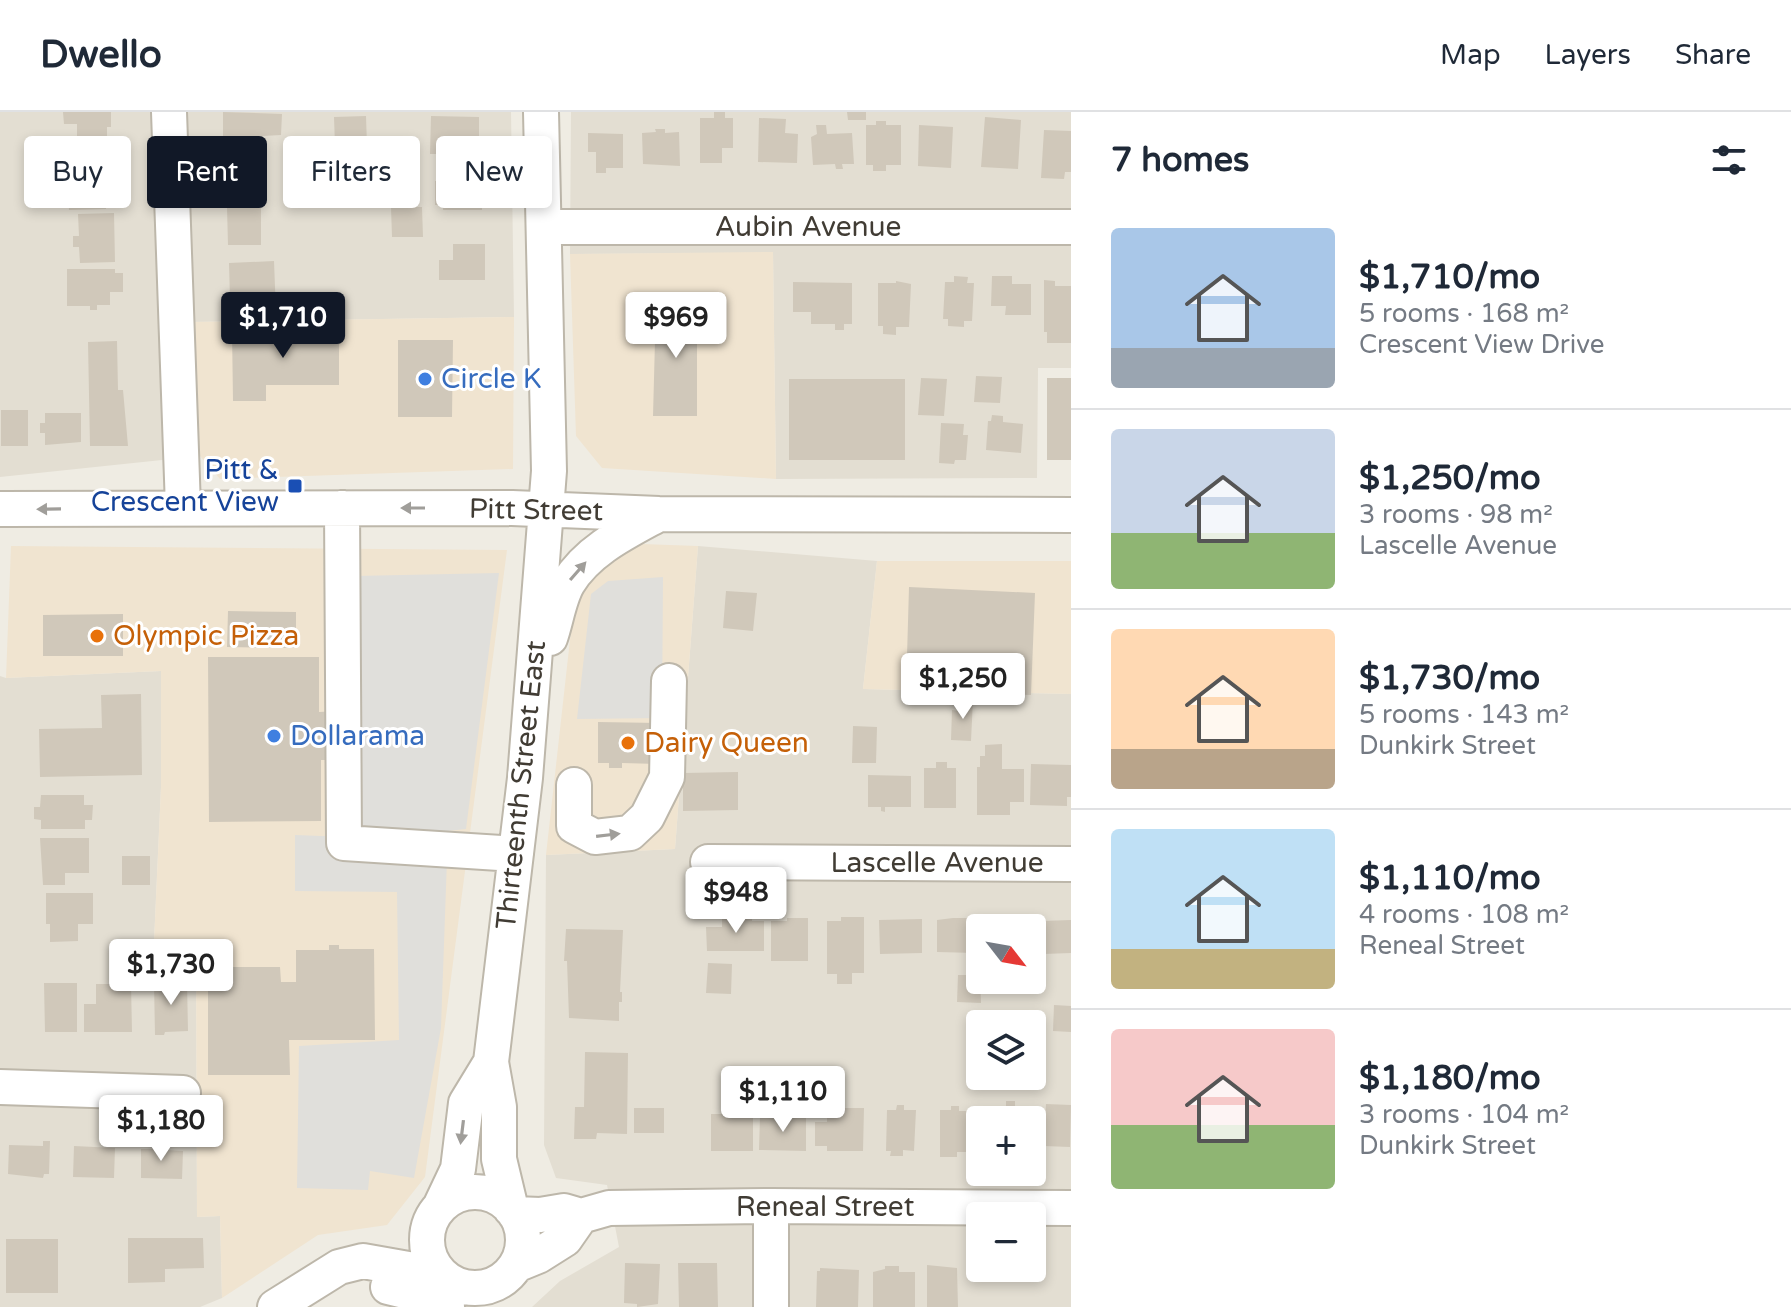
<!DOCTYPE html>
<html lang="en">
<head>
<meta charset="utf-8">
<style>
	body { margin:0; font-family:"Varela Round",sans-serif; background:#f2f2f3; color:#1f2937; height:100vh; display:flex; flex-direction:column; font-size:30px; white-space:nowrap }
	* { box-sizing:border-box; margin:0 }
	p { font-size:26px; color:#747a83 }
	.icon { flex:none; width:44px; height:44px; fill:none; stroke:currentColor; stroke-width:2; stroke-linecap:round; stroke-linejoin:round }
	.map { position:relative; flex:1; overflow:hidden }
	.sheet { display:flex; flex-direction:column; background:#fff; width:720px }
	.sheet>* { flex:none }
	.hud { position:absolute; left:24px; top:24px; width:760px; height:72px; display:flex; gap:16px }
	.needle { width:52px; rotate:121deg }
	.controls { position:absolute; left:966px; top:802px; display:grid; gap:16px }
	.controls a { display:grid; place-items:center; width:80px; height:80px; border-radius:8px; background:#fff; box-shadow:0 4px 12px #0003; font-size:40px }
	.price { position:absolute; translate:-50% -68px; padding:0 18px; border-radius:8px; background:#fff; color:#222; font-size:26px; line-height:52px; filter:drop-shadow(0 2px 4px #0008) }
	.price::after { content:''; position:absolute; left:50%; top:48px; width:24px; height:18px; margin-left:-12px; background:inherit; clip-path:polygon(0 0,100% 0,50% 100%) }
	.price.on { background:#111827; color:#fff }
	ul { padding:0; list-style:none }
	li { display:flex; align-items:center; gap:24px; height:200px; padding:0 40px }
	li+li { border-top:2px solid #e0e1e3 }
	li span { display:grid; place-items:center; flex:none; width:224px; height:160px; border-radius:8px; color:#555 }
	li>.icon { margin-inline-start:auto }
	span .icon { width:96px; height:96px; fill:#fffc; stroke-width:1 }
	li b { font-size:34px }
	h2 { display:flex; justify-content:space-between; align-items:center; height:96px; padding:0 40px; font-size:34px }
	.tag { padding:0 28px; border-radius:8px; background:#fff; box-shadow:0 4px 12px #0003; font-size:28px; line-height:72px }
	.tag.on { background:#111827; color:#fff }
	header { display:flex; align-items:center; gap:48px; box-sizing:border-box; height:112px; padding:0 40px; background:#fff; border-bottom:2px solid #e0e1e3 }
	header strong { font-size:38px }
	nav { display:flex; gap:44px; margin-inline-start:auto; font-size:28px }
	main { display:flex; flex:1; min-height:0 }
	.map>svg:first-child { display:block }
	.residential { fill:#e3ded2; fill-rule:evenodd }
	.commercial { fill:#f0e4d0 }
	.parking { fill:#e0dfdb }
	.building { fill:#d0c8ba }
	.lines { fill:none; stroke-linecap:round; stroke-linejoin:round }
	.minor-casing { stroke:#bdb7aa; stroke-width:38 }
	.minor { stroke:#fff; stroke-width:34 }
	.oneway { fill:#a09e9a }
	.shop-dot { fill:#3f7fe0; stroke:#fff; stroke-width:3 }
	.transit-dot { fill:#1a4fb4; stroke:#fff; stroke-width:3 }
	.food-dot { fill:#e8710a; stroke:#fff; stroke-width:3 }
	.labels { text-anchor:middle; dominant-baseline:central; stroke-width:6; stroke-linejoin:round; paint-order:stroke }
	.street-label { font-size:28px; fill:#413c34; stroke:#fff }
	.shop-label { font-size:28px; fill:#366cbe; stroke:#fff; text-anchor:start }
	.transit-label { font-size:28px; fill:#164399; stroke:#fff; text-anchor:end }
	.food-label { font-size:28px; fill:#c56008; stroke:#fff; text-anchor:start }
</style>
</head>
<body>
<header>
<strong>Dwello</strong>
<nav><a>Map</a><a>Layers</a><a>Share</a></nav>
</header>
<main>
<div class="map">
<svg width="1071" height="1195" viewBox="0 0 1071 1195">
	<rect width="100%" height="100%" fill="#efece3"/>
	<!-- residential -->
	<path class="residential" d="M0,0H511L514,205L190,210L200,344L0,365Z
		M571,0H1071V256H1038L1037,366L776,367L773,141L570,142Z
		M698,434L877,449L863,577L1071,582V1195H532L560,1169L619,1135L607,1073L556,1066L544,1033L546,743L675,737ZM980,816H1032V868H980ZM980,912H1032V964H980ZM980,1008H1032V1060H980ZM980,1104H1032V1156H980Z
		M161,559V675L154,830L196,833L197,1105L220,1104L222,1186L200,1195H0V564L6,566Z"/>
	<!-- commercial -->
	<path class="commercial" d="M773,140L776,367L602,356L576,324L570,142Z
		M514,205L513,357L220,367L200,344L190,210Z
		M613,431L698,434L675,737L546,743L577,465Z
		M11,434L507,438L425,1065L387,1113L318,1123L222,1186L220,1104L197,1105L196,833L154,830L161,675V559L6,566Z
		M877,449H1071V582L863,577Z"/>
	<!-- parking -->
	<path class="parking" d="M499,461L466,717L448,719L441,916L414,1066L370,1059L368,1078L297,1076L299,934L399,928L397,780L295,779V723L348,725L354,464Z
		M663,465L662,606L577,607L591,482L608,469Z"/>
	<!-- building -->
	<path class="building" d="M63,0H111V15H107V33H77V12H64Z
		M223,0L282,2L281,23L223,26Z
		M714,0H725V6H733V36H722V51H700V6H714Z
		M847,0H866V8H848Z
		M366,4L367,34H335L334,5Z
		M431,4L479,5V46H448V42H430Z
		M985,5L1021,8L1018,57L981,55Z
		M759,6L786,7L785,21L798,22L797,51L758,50Z
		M876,9H886V13H901V53H886V59H873V53H866V13H876Z
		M816,13H826L827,22L852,21L854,52H842L843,57H836L835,52L813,53L811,25L817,22Z
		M919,13L953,15L951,56L918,54Z
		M655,17H665V21L679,20L680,54L643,52L642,21L656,20Z
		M1044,18L1071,19V60H1065L1064,67L1041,66Z
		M588,21L623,22V56H606V61H596V40H588Z
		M371,33H401L402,61H371Z
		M226,40H265V52H258L259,77H222V68H226Z
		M113,46L114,83H106V97L69,98L68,73H53L52,55L66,54V48Z
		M435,69H482V72H489L490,87H482V98H443V93H435Z
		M227,95H261V133H228Z
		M391,95H422L423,125H392Z
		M114,101L115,150L80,151L79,135H73V124H79L78,102Z
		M453,132H485V168H439V148H453Z
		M274,149L276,201L238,203L237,187H230L229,151Z
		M67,157H115V161H123V180H110V193H97V198H90V194H67Z
		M954,164L968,165L967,171H974L972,209H964V215L948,214V207H943L945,170H954Z
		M992,164H1012V172H1031V203H1005L1006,194H991Z
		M1044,168L1055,169V174H1071V231H1047V220H1044Z
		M896,169L911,172L909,215H896V223L883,222V214H878V171H896Z
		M793,170L852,171V212H844V218H835V212H811V200H793Z
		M656,191H697V304H653Z
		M339,217V273H266V289H233L232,218Z
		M398,228H453L452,305H398Z
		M117,229L118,278H123L128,334H90L88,230Z
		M976,264L1002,265L1000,291L974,290Z
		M921,266L947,267L944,304L918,303Z
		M1047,266H1071V348H1047Z
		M789,267H905V348H789Z
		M1,298H28V334H1Z
		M45,301H81V330L45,333V321H40V311H45Z
		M992,303L1003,304V310L1023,312L1021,341L986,338L988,309H991Z
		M941,311L964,312L963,323H968L966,348H955L954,352L939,351Z
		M909,475L1035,481L1031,583L906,579Z
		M726,479L757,481L753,519L723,516Z
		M228,499L296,500V536L227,535Z
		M123,502V544H43V503Z
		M208,545H319V600L338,599V648H321V709L209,710Z
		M141,582L142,663L40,665L39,617L102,616L101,583Z
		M959,587H973L971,629L951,628L952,598L959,599Z
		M598,610L659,611L658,652L622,651V656H609V651H598Z
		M853,614L877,615L876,651H852Z
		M1002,632V657H1024V690H1010V703H977V655H980V644H985V633Z
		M936,650H947V656H956V696H924V656H936Z
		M1031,652L1071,653V685H1067V694L1030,693Z
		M738,660V698L683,699V661Z
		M868,663L911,664V695H885V700L881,699V695H868Z
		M41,683H84V693H93L92,708H85V717H41V708L34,707V695H40Z
		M40,726H89V761H65V773H43Z
		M122,744H150V773H122Z
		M46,781H93V812H78V829L50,830V812H46Z
		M722,805H752V809H764V839H707L706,815H722Z
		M841,805H864V861H852V872H837V862H827V809H841Z
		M787,806H808V849H771V809H787Z
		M953,806H976V841L937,840V808Z
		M922,807V841L880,842L879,808Z
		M1032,807V816H988L987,809Z
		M1071,808V841L1043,842L1042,809Z
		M566,817L623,818L620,880H622V890H619V909L569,906L567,849H564Z
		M329,833H339V837H374L375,928H289L290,963H208V855H280L281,870H296V838H329Z
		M708,851L732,852L731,882L706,881Z
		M958,863H980L981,891L957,890Z
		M154,870H187L188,919L165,920L164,923H155Z
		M44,871H77V920H45Z
		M96,872H131L132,920H84V892H96Z
		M1054,893L1071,894V920L1053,919Z
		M585,940L628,941L627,1022L597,1021L596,1027H574L575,995H584Z
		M1006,989H1015V998H1024V1008H994V998H1006Z
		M1046,992L1071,993L1070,1035L1044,1034Z
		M897,993H904V998H916L914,1039L903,1038V1044H890L891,1039H886L887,998H896Z
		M951,994H959V999H970V1040H957V1045H940V998H951Z
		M634,996H664V1021H634Z
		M827,996H864L863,1039H827V1034H815V1010H827Z
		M711,1002H753V1039H711Z
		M760,1005H806V1039L759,1038Z
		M43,1029H50L49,1062H44L43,1066L8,1062L9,1033L43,1034Z
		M152,1029L165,1030V1038L183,1039L182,1067L141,1066V1037H152Z
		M74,1034L115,1036L114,1066L73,1065Z
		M128,1126H203L204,1156L165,1157V1170L128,1171Z
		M6,1127H58V1181H6Z
		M625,1151L660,1152L658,1192L637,1195V1192L624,1191Z
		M678,1151H717L718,1195H679Z
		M927,1153L957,1156L958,1195H927Z
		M885,1154H899V1160H915V1195H873V1160L885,1157Z
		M820,1156L859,1158L858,1195H816L817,1159H820Z"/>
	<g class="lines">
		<defs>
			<path id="minor" d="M169,0L183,395
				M544,115H1071
				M342,396L344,731L516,742
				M0,397L512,396L659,402L1071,403
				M550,526C556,509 559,486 568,471C588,438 626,420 659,402
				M574,673V714L595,725L630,721L647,705L667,665L669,569
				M708,750L1071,752
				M0,975L183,981
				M427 1128a48 48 0 1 1 96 0a48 48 0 1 1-96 0Z
				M440,1095L458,1057L466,991L491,950
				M511,1097L499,1047V995L491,950L525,666L549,359L541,0
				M515,1102L540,1103L564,1099L581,1104L609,1096L771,1094L1071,1096
				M516,1153L538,1144L565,1127L581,1104
				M388,1175L430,1185L447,1195
				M275,1195L339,1155L363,1149L442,1163
				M771,1195V1094"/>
		</defs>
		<!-- minor casing -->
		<use href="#minor" class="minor-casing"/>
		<!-- minor -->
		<use href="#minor" class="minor"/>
	</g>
	<!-- one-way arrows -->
	<defs><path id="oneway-solid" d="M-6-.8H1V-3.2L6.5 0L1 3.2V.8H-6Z" transform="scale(2)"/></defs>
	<g class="oneway">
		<use href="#oneway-solid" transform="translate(413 396) rotate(-180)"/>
		<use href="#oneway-solid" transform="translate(49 397) rotate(179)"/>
		<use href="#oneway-solid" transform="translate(578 459) rotate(-49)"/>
		<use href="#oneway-solid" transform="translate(608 723) rotate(-7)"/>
		<use href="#oneway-solid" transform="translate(462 1020) rotate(97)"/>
	</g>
	<!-- markers -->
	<g class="shop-dot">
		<circle cx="425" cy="267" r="8"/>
		<circle cx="274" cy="624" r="8"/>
	</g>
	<rect class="transit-dot" x="287" y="366" width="16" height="16" rx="4"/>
	<g class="food-dot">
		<circle cx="97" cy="524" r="8"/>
		<circle cx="628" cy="631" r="8"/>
	</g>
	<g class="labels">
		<!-- street labels -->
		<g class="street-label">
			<text x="808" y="115">Aubin Avenue</text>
			<text transform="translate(536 398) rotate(1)">Pitt Street</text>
			<text transform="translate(521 673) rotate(-84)">Thirteenth Street East</text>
			<text x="937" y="751">Lascelle Avenue</text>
			<text x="825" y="1095">Reneal Street</text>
		</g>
		<!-- shop labels -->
		<g class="shop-label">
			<text x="441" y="267">Circle K</text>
			<text x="290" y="624">Dollarama</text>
		</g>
		<!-- transit labels -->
		<g class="transit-label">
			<text x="279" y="358">Pitt &amp;<tspan x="279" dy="32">Crescent View</tspan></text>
		</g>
		<!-- food labels -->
		<g class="food-label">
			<text x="113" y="524">Olympic Pizza</text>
			<text x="644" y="631">Dairy Queen</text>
		</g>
	</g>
</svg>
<div class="controls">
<a><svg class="needle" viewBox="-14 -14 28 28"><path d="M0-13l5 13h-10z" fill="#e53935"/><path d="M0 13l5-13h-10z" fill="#747a83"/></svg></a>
<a><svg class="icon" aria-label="layers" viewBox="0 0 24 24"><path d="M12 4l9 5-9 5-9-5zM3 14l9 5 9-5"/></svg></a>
<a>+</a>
<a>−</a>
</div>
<b class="price on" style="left:283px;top:248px">$1,710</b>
<b class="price" style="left:676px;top:248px">$969</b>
<b class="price" style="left:963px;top:609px">$1,250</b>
<b class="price" style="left:736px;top:823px">$948</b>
<b class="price" style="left:171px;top:895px">$1,730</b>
<b class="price" style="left:783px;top:1022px">$1,110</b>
<b class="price" style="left:161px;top:1051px">$1,180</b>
<div class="hud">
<a class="tag">Buy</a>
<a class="tag on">Rent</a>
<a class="tag">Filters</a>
<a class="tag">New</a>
</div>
</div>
<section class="sheet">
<h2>7 homes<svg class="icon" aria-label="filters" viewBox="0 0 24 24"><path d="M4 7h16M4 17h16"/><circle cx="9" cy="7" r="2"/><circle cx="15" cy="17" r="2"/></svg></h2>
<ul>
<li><span style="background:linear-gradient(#a9c7e8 75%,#9aa5b1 0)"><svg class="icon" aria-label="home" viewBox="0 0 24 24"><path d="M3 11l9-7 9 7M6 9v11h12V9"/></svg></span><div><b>$1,710/mo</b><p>5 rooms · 168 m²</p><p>Crescent View Drive</p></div></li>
<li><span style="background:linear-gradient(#c9d6e8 65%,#8fb573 0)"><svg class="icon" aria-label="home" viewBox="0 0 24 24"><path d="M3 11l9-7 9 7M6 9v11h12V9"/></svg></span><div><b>$1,250/mo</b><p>3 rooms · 98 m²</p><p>Lascelle Avenue</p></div></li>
<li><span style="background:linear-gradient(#ffd9b3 75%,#b9a48a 0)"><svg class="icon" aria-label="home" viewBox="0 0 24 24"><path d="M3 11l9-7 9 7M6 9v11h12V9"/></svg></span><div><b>$1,730/mo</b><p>5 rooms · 143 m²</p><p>Dunkirk Street</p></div></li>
<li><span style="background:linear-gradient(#bfe0f5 75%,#c2b280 0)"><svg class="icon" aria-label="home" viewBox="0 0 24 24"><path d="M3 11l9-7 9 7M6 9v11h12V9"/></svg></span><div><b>$1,110/mo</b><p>4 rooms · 108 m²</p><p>Reneal Street</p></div></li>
<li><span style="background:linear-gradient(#f6c9c9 60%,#8fb573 0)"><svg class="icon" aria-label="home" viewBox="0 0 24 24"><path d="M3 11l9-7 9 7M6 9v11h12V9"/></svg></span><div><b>$1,180/mo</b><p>3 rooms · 104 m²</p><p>Dunkirk Street</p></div></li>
</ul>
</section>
</main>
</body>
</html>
